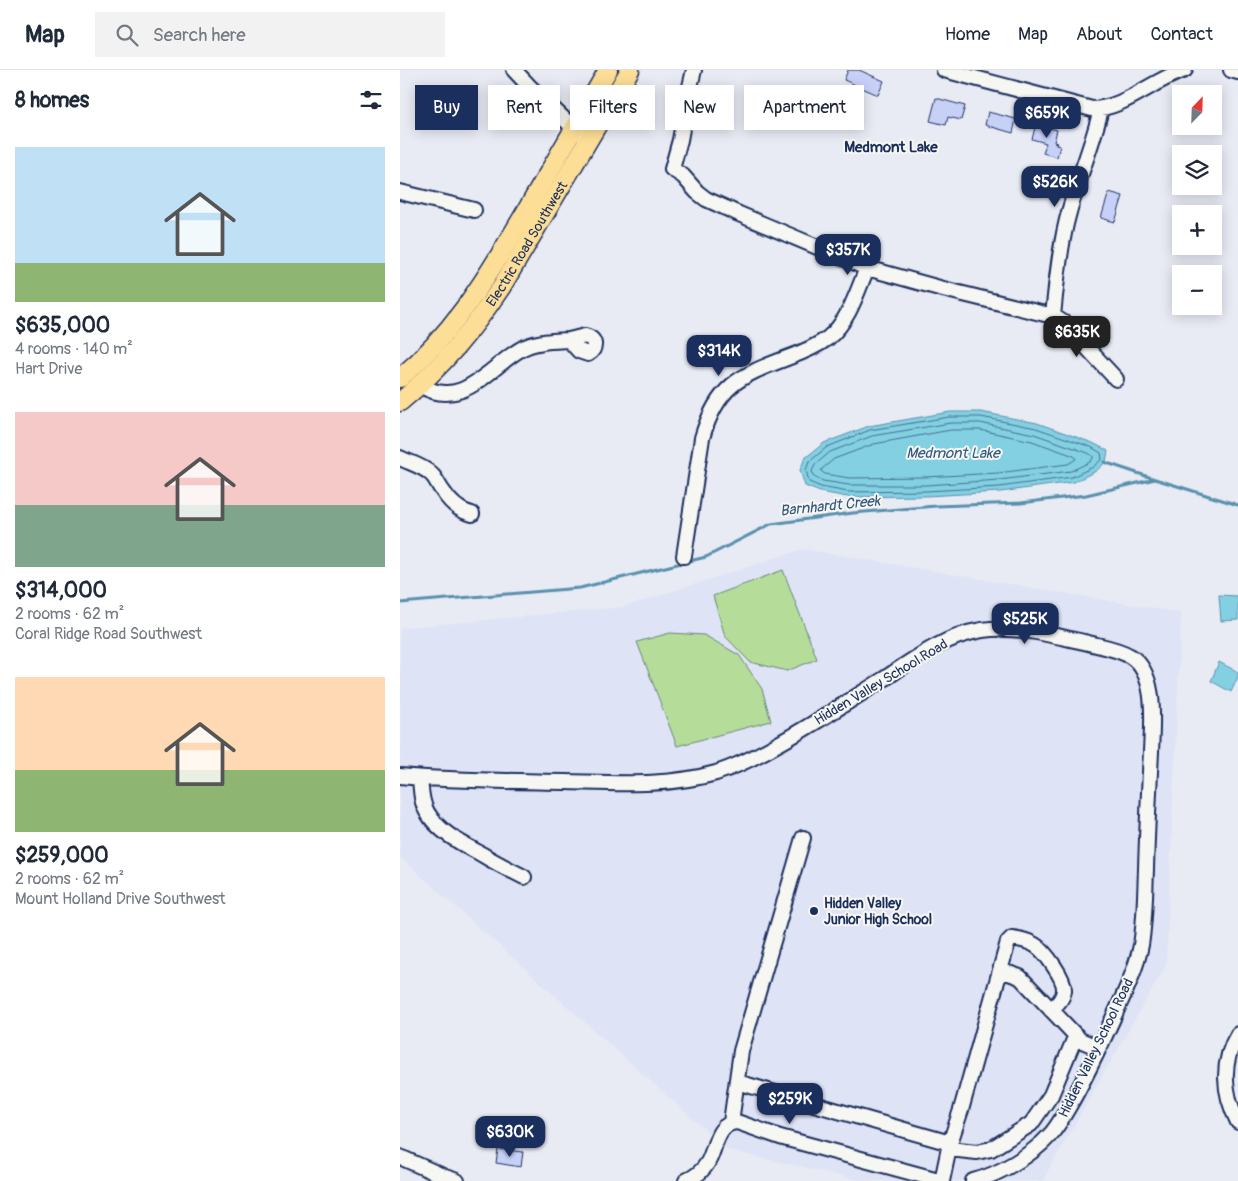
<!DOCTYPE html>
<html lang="en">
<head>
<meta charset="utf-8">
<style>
	body { margin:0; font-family:Pangolin,sans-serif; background:#f2f2f3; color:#1f2937; height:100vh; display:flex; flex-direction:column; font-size:19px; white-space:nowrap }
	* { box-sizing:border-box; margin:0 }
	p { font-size:16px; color:#747a83 }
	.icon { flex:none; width:28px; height:28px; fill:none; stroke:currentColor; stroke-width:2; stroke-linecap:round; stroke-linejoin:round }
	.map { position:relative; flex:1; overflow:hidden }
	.sheet { display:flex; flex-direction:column; background:#fff; width:400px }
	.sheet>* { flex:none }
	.top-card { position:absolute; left:15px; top:15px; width:475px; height:45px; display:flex; gap:10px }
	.needle { width:32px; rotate:23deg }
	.tools { position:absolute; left:772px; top:15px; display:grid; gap:10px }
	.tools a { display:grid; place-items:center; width:50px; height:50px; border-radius:0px; background:#fff; box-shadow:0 2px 12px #0003; font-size:25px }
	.price { position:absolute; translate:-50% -42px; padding:0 11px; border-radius:10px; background:#1b2f5e; color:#fff; font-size:16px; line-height:32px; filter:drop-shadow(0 1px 2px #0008) }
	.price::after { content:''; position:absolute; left:50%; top:30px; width:15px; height:11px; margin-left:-8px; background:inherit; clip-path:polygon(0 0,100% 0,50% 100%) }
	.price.current { background:#222; color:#fff }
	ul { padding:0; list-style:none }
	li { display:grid; align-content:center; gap:10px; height:265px; padding:0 15px }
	li span { display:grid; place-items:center; height:155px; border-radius:0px; color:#555 }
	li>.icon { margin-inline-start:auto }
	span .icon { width:90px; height:90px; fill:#fffc; stroke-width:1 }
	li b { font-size:21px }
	h2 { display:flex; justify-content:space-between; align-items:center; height:60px; padding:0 15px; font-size:21px }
	.pill { padding:0 18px; border-radius:0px; background:#fff; box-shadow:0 2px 12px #0003; font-size:18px; line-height:45px }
	.pill.current { background:#1b2f5e; color:#fff }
	header { display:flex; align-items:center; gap:30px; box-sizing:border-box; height:70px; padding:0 25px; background:#fff; border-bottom:1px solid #e0e1e3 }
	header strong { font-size:24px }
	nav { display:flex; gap:28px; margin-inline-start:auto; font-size:18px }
	.search { width:350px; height:45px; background:#f2f2f3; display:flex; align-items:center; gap:12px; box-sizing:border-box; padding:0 18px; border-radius:0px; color:#747a83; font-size:19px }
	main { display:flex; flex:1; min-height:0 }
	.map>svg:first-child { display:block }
	.built { fill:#dee3f5 }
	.green { fill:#b5dd99; stroke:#68867c }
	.water { fill:#83d0e2; stroke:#5990ad }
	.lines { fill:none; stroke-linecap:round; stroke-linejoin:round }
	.shore { stroke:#456f93; stroke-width:1 }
	.stream { stroke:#5990ad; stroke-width:3 }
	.building { fill:#c7d1f8; stroke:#1b2f5e }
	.minor-casing { stroke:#1b2f5e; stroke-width:18 }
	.major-casing { stroke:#1b2f5e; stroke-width:21 }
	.minor { stroke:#f6f6f2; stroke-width:14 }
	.major { stroke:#fdde96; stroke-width:18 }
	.poi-dot { fill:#1b2f5e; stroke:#f6f6f2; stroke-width:2 }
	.labels { text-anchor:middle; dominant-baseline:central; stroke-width:4; stroke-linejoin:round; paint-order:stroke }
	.street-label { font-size:14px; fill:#1b2f5e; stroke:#f6f6f2 }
	.poi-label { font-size:14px; font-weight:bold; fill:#1b2f5e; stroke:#f6f6f2; text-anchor:start }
	.neighbourhood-label { font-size:15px; font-weight:bold; fill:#1b2f5e; stroke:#f6f6f2 }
	.water-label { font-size:15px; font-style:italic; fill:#35577f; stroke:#f6f6f2 }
</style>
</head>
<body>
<header>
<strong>Map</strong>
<div class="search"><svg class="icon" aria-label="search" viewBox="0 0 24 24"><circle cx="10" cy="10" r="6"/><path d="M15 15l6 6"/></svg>Search here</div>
<nav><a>Home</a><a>Map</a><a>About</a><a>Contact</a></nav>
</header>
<main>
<section class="sheet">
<h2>8 homes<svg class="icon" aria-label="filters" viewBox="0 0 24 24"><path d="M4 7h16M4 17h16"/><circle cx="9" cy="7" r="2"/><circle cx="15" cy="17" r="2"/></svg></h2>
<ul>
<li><span style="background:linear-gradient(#bfe0f5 75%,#8fb573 0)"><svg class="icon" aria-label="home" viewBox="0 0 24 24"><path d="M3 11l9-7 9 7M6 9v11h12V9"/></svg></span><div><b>$635,000</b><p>4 rooms · 140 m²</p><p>Hart Drive</p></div></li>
<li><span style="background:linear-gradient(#f6c9c9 60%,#7fa58c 0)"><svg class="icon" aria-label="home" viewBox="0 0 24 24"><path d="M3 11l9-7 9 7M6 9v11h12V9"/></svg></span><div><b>$314,000</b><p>2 rooms · 62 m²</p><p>Coral Ridge Road Southwest</p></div></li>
<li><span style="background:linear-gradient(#ffd9b3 60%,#8fb573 0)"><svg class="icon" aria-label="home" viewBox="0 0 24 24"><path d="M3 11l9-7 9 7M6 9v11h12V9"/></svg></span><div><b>$259,000</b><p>2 rooms · 62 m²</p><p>Mount Holland Drive Southwest</p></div></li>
</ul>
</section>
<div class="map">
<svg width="838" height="1111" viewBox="0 0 838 1111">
	<rect width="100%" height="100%" fill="#e8ebf4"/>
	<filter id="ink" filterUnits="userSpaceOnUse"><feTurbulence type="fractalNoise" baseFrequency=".02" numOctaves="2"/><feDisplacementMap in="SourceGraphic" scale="10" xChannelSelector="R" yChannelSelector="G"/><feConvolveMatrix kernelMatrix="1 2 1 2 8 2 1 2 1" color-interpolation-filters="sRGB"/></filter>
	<g filter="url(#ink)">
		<!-- built -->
		<path class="built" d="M403,479L781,543L766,895L642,1111H463L328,1080L0,787V558L224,537Z"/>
		<!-- green -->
		<path class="green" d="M383,500L417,589L387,601L350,592L325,566L313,526Z
			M270,563L304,565L339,585L362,619L371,651L277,676L237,572Z"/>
		<!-- water -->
		<path class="water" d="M550,342H581L637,353L693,373L708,381L706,392L696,401L674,412L600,422L526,426L448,427L420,422L405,416L400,400L405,388L424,373L469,356Z
			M819,525L838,526V550L821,551Z
			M819,592L838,602V607L831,622L811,611Z"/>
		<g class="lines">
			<!-- shore -->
			<path class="shore" d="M550,347H581L636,358L691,377L701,383L702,389L693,397L672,407L599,417L526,421L448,422L421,417L409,412L406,400L409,392L427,377L470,360Z
				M551,353H580L634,364L688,383L693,386V388L690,392L671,401L599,410L526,415H449L423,411L414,407L412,401L415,395L430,382L472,366Z
				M551,360H580L632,371L674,386L676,389L668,394L598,403L525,407L449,408L425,404L421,401L422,399L434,389L474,374Z"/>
			<!-- stream -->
			<path class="stream" d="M704,392L755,409L838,435
				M0,533L180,518L306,487L371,454L453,443L536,436L621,433L686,425L755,409"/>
		</g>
		<!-- building -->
		<path class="building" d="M448,0H459L484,11L478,25L444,10Z
			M536,28L565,36L561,50L548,47L546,55L530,51Z
			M588,42L616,49L613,63L585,55Z
			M636,54L657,60L654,72L657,73L656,75L660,76L657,87L643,83L646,73L632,69Z
			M709,122L723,126L715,152L701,148Z
			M98,1079L123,1082L121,1097L96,1093Z"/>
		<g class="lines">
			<defs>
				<path id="minor" d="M114,0L129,16L180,64
					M294,0L288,25L280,70L272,99L283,106L297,122L306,129L339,144L467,198L543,219L653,246L664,253L716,309
					M544,0L692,39C724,39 754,9 785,0
					M831,0L838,2
					M0,122L74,140
					M653,246C656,215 659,184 666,154C675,115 692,78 701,39
					M185,266C196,268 197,279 188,284L179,281L169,270Z
					M20,315C62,341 88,298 121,279C135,271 153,271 169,270
					M0,388C10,393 23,396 31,404C36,408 38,415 42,420C49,431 59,441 72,444
					M284,486L302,368C317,316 339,306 387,288C401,283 416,277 428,268C449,251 457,222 467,198
					M0,706C55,711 110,711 165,712C215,713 267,717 316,703C338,696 359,685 378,674C414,654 449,631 484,609C514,589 545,566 582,560C615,555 651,565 684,572C699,576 716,578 730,586C758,603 752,654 751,682C749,721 747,760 746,799C745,824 745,850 741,875C737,895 729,914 720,933C704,968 688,1004 668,1038C662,1048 657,1058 649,1066C632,1085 598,1105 573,1111
					M20,708C21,719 21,732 27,742C39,763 63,774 83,785C96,793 110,800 124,807
					M600,900L620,907L680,970L699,978
					M838,964C821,992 823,1023 838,1052
					M337,1012L550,1073
					M331,1052L341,981L403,768
					M549,1079L577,1082L591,1079L631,1054L651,1025L676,965
					M0,1087L45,1107L57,1111
					M286,1111C295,1107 303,1101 308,1092C316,1078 316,1053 337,1052L380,1067L542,1111
					M542,1111L550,1073L561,1040L608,872L612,868C620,869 628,871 635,875C645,881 665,909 664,920C663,929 657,934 651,940"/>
				<g id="major">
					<path d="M0,308C50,266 83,214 116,158C147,106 177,53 208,0"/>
					<path id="s1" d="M0,332C42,297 72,261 102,216L230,0"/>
				</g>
			</defs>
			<!-- minor casing -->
			<use href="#minor" class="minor-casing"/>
			<!-- major casing -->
			<use href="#major" class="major-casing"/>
			<!-- minor -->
			<use href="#minor" class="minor"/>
			<!-- major -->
			<use href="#major" class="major"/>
		</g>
	</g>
	<!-- markers -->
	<circle class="poi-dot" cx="414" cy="841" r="5"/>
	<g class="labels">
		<!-- street labels -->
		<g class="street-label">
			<text stroke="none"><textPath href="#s1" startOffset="204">Electric Road Southwest</textPath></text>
			<text transform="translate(481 612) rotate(-31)">Hidden Valley School Road</text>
			<text transform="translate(696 978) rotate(-64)">Hidden Valley School Road</text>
		</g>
		<!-- poi labels -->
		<g class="poi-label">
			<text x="424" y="833">Hidden Valley<tspan x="424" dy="16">Junior High School</tspan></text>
		</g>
		<!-- neighbourhood labels -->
		<g class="neighbourhood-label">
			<text x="491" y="77">Medmont Lake</text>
		</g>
		<!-- water labels -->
		<g class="water-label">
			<text x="553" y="383">Medmont Lake</text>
			<text transform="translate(430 436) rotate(-6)">Barnhardt Creek</text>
		</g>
	</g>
</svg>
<div class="tools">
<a><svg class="needle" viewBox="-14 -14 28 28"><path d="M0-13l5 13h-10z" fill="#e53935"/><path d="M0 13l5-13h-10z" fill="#747a83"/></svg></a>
<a><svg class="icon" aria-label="layers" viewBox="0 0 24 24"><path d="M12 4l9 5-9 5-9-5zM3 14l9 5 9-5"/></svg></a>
<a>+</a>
<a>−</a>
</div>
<b class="price" style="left:647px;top:69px">$659K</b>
<b class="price" style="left:655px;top:138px">$526K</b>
<b class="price" style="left:448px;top:206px">$357K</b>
<b class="price current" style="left:677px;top:288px">$635K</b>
<b class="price" style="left:319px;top:307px">$314K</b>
<b class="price" style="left:625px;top:575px">$525K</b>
<b class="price" style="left:390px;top:1055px">$259K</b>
<b class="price" style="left:110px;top:1088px">$630K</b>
<div class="top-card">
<a class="pill current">Buy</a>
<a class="pill">Rent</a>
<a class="pill">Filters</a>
<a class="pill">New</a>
<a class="pill">Apartment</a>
</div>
</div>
</main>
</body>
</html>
